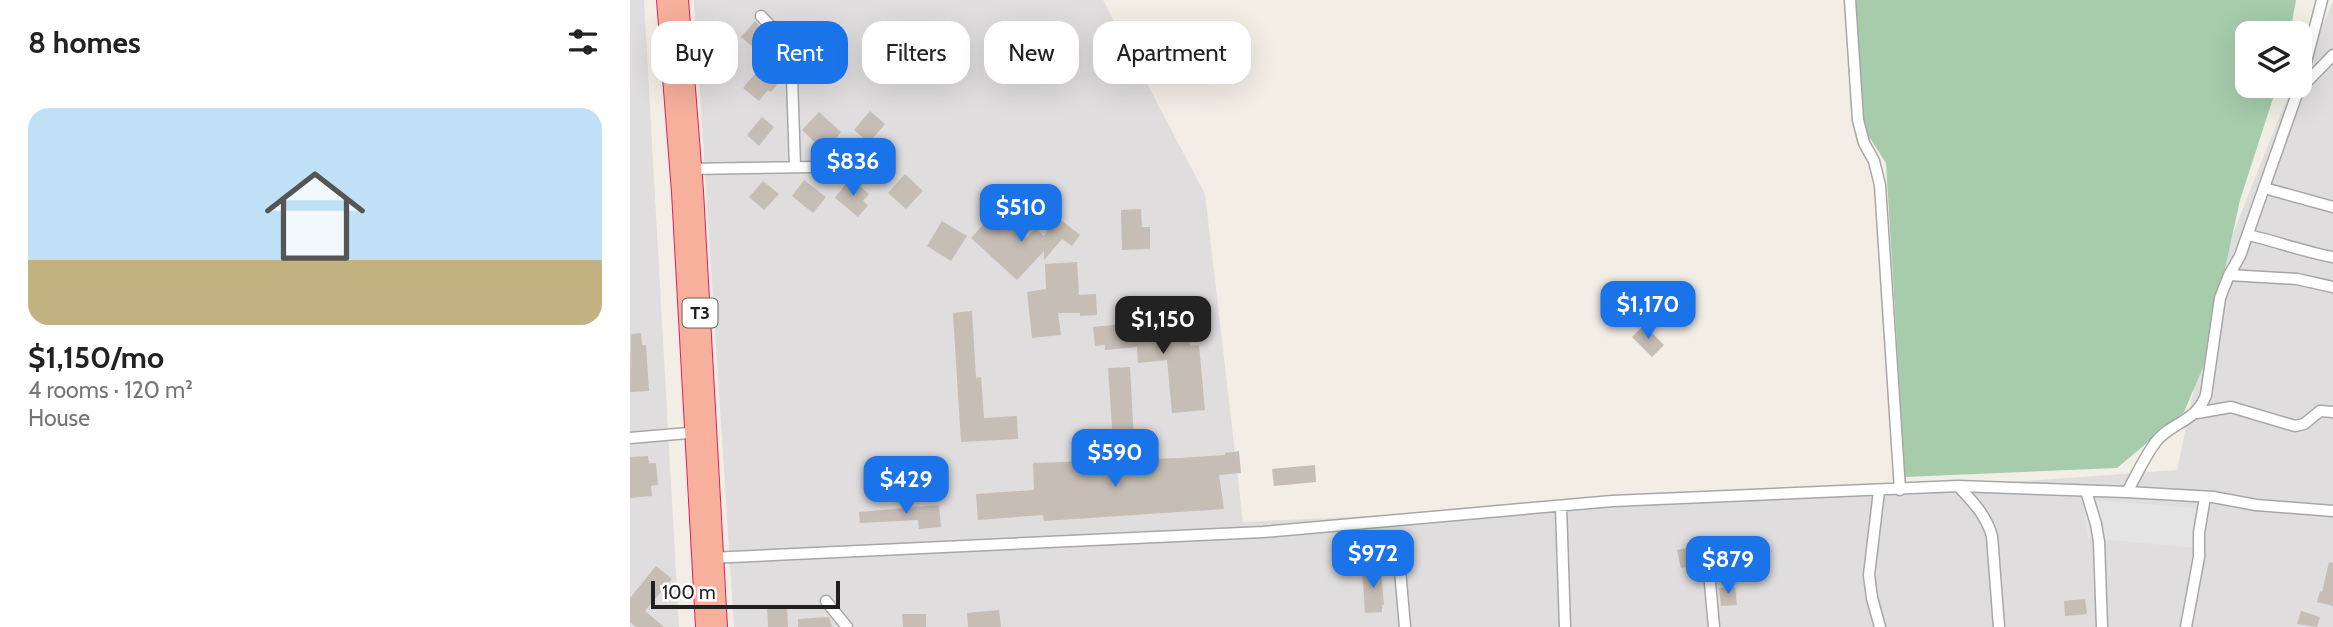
<!DOCTYPE html>
<html lang="en">
<head>
<meta charset="utf-8">
<style>
	body { margin:0; font-family:Cabin,sans-serif; background:#f2f2f2; color:#222; height:100vh; display:flex; flex-direction:column; font-size:26px; white-space:nowrap }
	* { box-sizing:border-box; margin:0 }
	p { font-size:23px; color:#767676 }
	.icon { flex:none; width:38px; height:38px; fill:none; stroke:currentColor; stroke-width:2; stroke-linecap:round; stroke-linejoin:round }
	.map { position:relative; flex:1; overflow:hidden }
	.side { display:flex; flex-direction:column; background:#fff; width:630px }
	.side>* { flex:none }
	.banner { position:absolute; left:21px; top:21px; width:665px; height:63px; display:flex; gap:14px }
	.fabs { position:absolute; left:1605px; top:21px; display:grid; gap:14px }
	.fabs a { display:grid; place-items:center; width:77px; height:77px; border-radius:14px; background:#fff; box-shadow:0 7px 28px #0002; font-size:35px }
	.scale { position:absolute; left:21px; bottom:18px; width:189px; box-sizing:border-box; padding-left:7px; border:4px solid #202020; border-top:0; font-size:19px; line-height:24px; white-space:nowrap; color:#202020; -webkit-text-stroke:5px #fff; paint-order:stroke }
	.price { position:absolute; translate:-50% -60px; padding:0 16px; border-radius:14px; background:#1a73e8; color:#fff; font-size:23px; line-height:46px; filter:drop-shadow(0 2px 4px #0008) }
	.price::after { content:''; position:absolute; left:50%; top:42px; width:21px; height:16px; margin-left:-10px; background:inherit; clip-path:polygon(0 0,100% 0,50% 100%) }
	.price.on { background:#222; color:#fff }
	ul { padding:0; list-style:none }
	li { display:grid; align-content:center; gap:14px; height:371px; padding:0 28px }
	li+li { border-top:2px solid #e0e0e0 }
	li span { display:grid; place-items:center; height:217px; border-radius:21px; color:#555 }
	li>.icon { margin-inline-start:auto }
	span .icon { width:126px; height:126px; fill:#fffc; stroke-width:1 }
	li b { font-size:30px }
	h2 { display:flex; justify-content:space-between; align-items:center; height:84px; padding:0 28px; font-size:30px }
	.tag { padding:0 24px; border-radius:21px; background:#fff; box-shadow:0 7px 28px #0002; font-size:24px; line-height:63px }
	.tag.on { background:#1a73e8; color:#fff }
	main { display:flex; flex:1; min-height:0 }
	.map>svg:first-child { display:block }
	.residential { fill:#dfdddd }
	.cemetery { fill:#a6ccac }
	.parking { fill:#e4e4e4 }
	.building { fill:#c6bdb5 }
	.lines { fill:none; stroke-linecap:round; stroke-linejoin:round }
	.minor-casing { stroke:#a7a7a7; stroke-width:13 }
	.trunk-casing { stroke:#e81b5f; stroke-width:20 }
	.minor { stroke:#fff; stroke-width:10 }
	.trunk { stroke:#f6b09c; stroke-width:18 }
	.labels { text-anchor:middle; dominant-baseline:central; stroke-width:6; stroke-linejoin:round; paint-order:stroke }
	.shield { fill:#fff; stroke:#636363; stroke-width:2 }
	.shield-label { font-size:18px; font-weight:bold; fill:#202020 }
</style>
</head>
<body>
<main>
<section class="side">
<h2>8 homes<svg class="icon" aria-label="filters" viewBox="0 0 24 24"><path d="M4 7h16M4 17h16"/><circle cx="9" cy="7" r="2"/><circle cx="15" cy="17" r="2"/></svg></h2>
<ul>
<li><span style="background:linear-gradient(#bfe0f5 70%,#c2b280 0)"><svg class="icon" aria-label="home" viewBox="0 0 24 24"><path d="M3 11l9-7 9 7M6 9v11h12V9"/></svg></span><div><b>$1,150/mo</b><p>4 rooms · 120 m²</p><p>House</p></div></li>
</ul>
</section>
<div class="map">
<svg width="1703" height="627" viewBox="0 0 1703 627">
	<rect width="100%" height="100%" fill="#f2eee6"/>
	<!-- residential -->
	<path class="residential" d="M0,0H14L49,627H0Z
		M64,0H473L575,194L613,522L1257,491L1547,470L1589,269L1650,115L1664,86H1670V74L1703,2V627H104Z"/>
	<!-- cemetery -->
	<path class="cemetery" d="M1219,0H1666L1660,33H1617V86H1647L1610,200L1574,365L1554,412L1487,468L1275,477L1256,163L1234,129Z"/>
	<!-- parking -->
	<path class="parking" d="M1452,499L1579,509L1575,549L1458,538Z"/>
	<!-- building -->
	<path class="building" d="M125,21L137,34L124,48L111,37Z
		M88,38L92,60H95V70L74,73L71,61L77,60L73,41Z
		M129,69L147,85L141,92L138,90L129,101L113,88Z
		M240,111L255,124L239,143L224,130Z
		M189,112L211,132L202,143L195,138L188,145L172,130Z
		M132,117L144,127L129,146L117,135Z
		M275,174L293,191L276,209L258,193Z
		M220,178L239,194L233,201L238,205L228,217L205,198Z
		M174,180L196,197L183,213L162,196Z
		M133,181L149,194L134,210L119,197Z
		M511,209L512,227H520V249L492,250L491,210Z
		M373,216L397,238L405,228L414,236L427,217L450,235L442,246L432,239L414,260V251L387,280L341,238L358,219L364,225Z
		M312,221L337,236L321,261L297,246Z
		M447,262L449,295L466,294L467,315L450,316V313H428L431,335L402,338L397,292L416,289L415,264Z
		M342,311L346,378L351,377L354,418L387,416L388,439L331,442L323,313Z
		M557,318L560,346L569,345L575,410L542,413L537,360L508,363L507,347L475,350V345L465,346L463,327Z
		M1014,325L1034,345L1022,357L1002,337Z
		M11,333L12,345H16L19,391L0,392L1,334Z
		M500,367L504,440L483,442L478,368Z
		M609,451L611,473L589,475L594,509L414,521L413,515L348,520L346,494L404,490L403,463L550,458L595,455V453Z
		M18,456L19,463H26L28,485L21,486L22,496L0,498V457Z
		M685,465L686,482L644,486L642,469Z
		M309,505L311,527L289,529L288,520L230,523L229,512Z
		M1061,547L1064,566L1051,568L1047,550Z
		M1699,562L1703,563V606L1687,602L1690,591L1692,592Z
		M26,566L42,579L15,611L34,627H6L0,622V598Z
		M749,567V573H751L754,605H752V612L735,613L732,568Z
		M1105,587L1107,605L1091,606L1089,588Z
		M1455,599L1457,614L1435,616L1434,601Z
		M137,605H157L158,627H138Z
		M369,610L371,627H338L337,613Z
		M1671,611L1690,617L1687,627L1667,624Z
		M272,614H296V627H273Z
		M199,617L202,627H168V619Z"/>
	<g class="lines">
		<defs>
			<path id="minor" d="M1220,0L1228,120L1234,143L1244,161L1250,185L1270,490
				M131,16L161,48L165,167
				M1670,85L1692,0
				M59,169L249,166
				M1634,188L1703,207
				M1618,235C1646,241 1674,252 1703,257
				M1599,275L1667,279L1703,287
				M1567,413L1601,407L1665,426L1674,424L1690,411L1703,412
				M0,438L70,432
				M1328,486C1343,502 1356,515 1362,536L1369,627
				M1249,491L1239,575L1242,598L1250,627
				M1456,491L1466,524L1469,542L1472,627
				M1497,492C1506,476 1514,458 1525,443C1540,422 1566,423 1576,395L1590,298L1599,275L1610,256L1668,91L1703,55
				M931,506L935,627
				M768,547L775,627
				M80,558L633,532L982,501L1328,486L1497,492L1583,497L1626,505L1703,511
				M1080,583L1084,627
				M196,601L217,627
				M1556,627L1569,557V533L1575,497"/>
			<path id="trunk" d="M36,0L51,192L75,627
				M49,0L64,191L88,627"/>
		</defs>
		<!-- minor casing -->
		<use href="#minor" class="minor-casing"/>
		<!-- trunk casing -->
		<use href="#trunk" class="trunk-casing"/>
		<!-- minor -->
		<use href="#minor" class="minor"/>
		<!-- trunk -->
		<use href="#trunk" class="trunk"/>
	</g>
	<g class="labels">
		<!-- shield labels -->
		<rect class="shield" x="52.5" y="298.5" width="35" height="29" rx="5"/>
		<g class="shield-label">
			<text x="70" y="313">T3</text>
		</g>
	</g>
</svg>
<div class="fabs">
<a><svg class="icon" aria-label="layers" viewBox="0 0 24 24"><path d="M12 4l9 5-9 5-9-5zM3 14l9 5 9-5"/></svg></a>
</div>
<div class="scale">100 m</div>
<b class="price" style="left:223px;top:198px">$836</b>
<b class="price" style="left:391px;top:244px">$510</b>
<b class="price" style="left:1018px;top:341px">$1,170</b>
<b class="price on" style="left:533px;top:356px">$1,150</b>
<b class="price" style="left:485px;top:489px">$590</b>
<b class="price" style="left:276px;top:516px">$429</b>
<b class="price" style="left:743px;top:590px">$972</b>
<b class="price" style="left:1098px;top:596px">$879</b>
<div class="banner">
<a class="tag">Buy</a>
<a class="tag on">Rent</a>
<a class="tag">Filters</a>
<a class="tag">New</a>
<a class="tag">Apartment</a>
</div>
</div>
</main>
</body>
</html>
